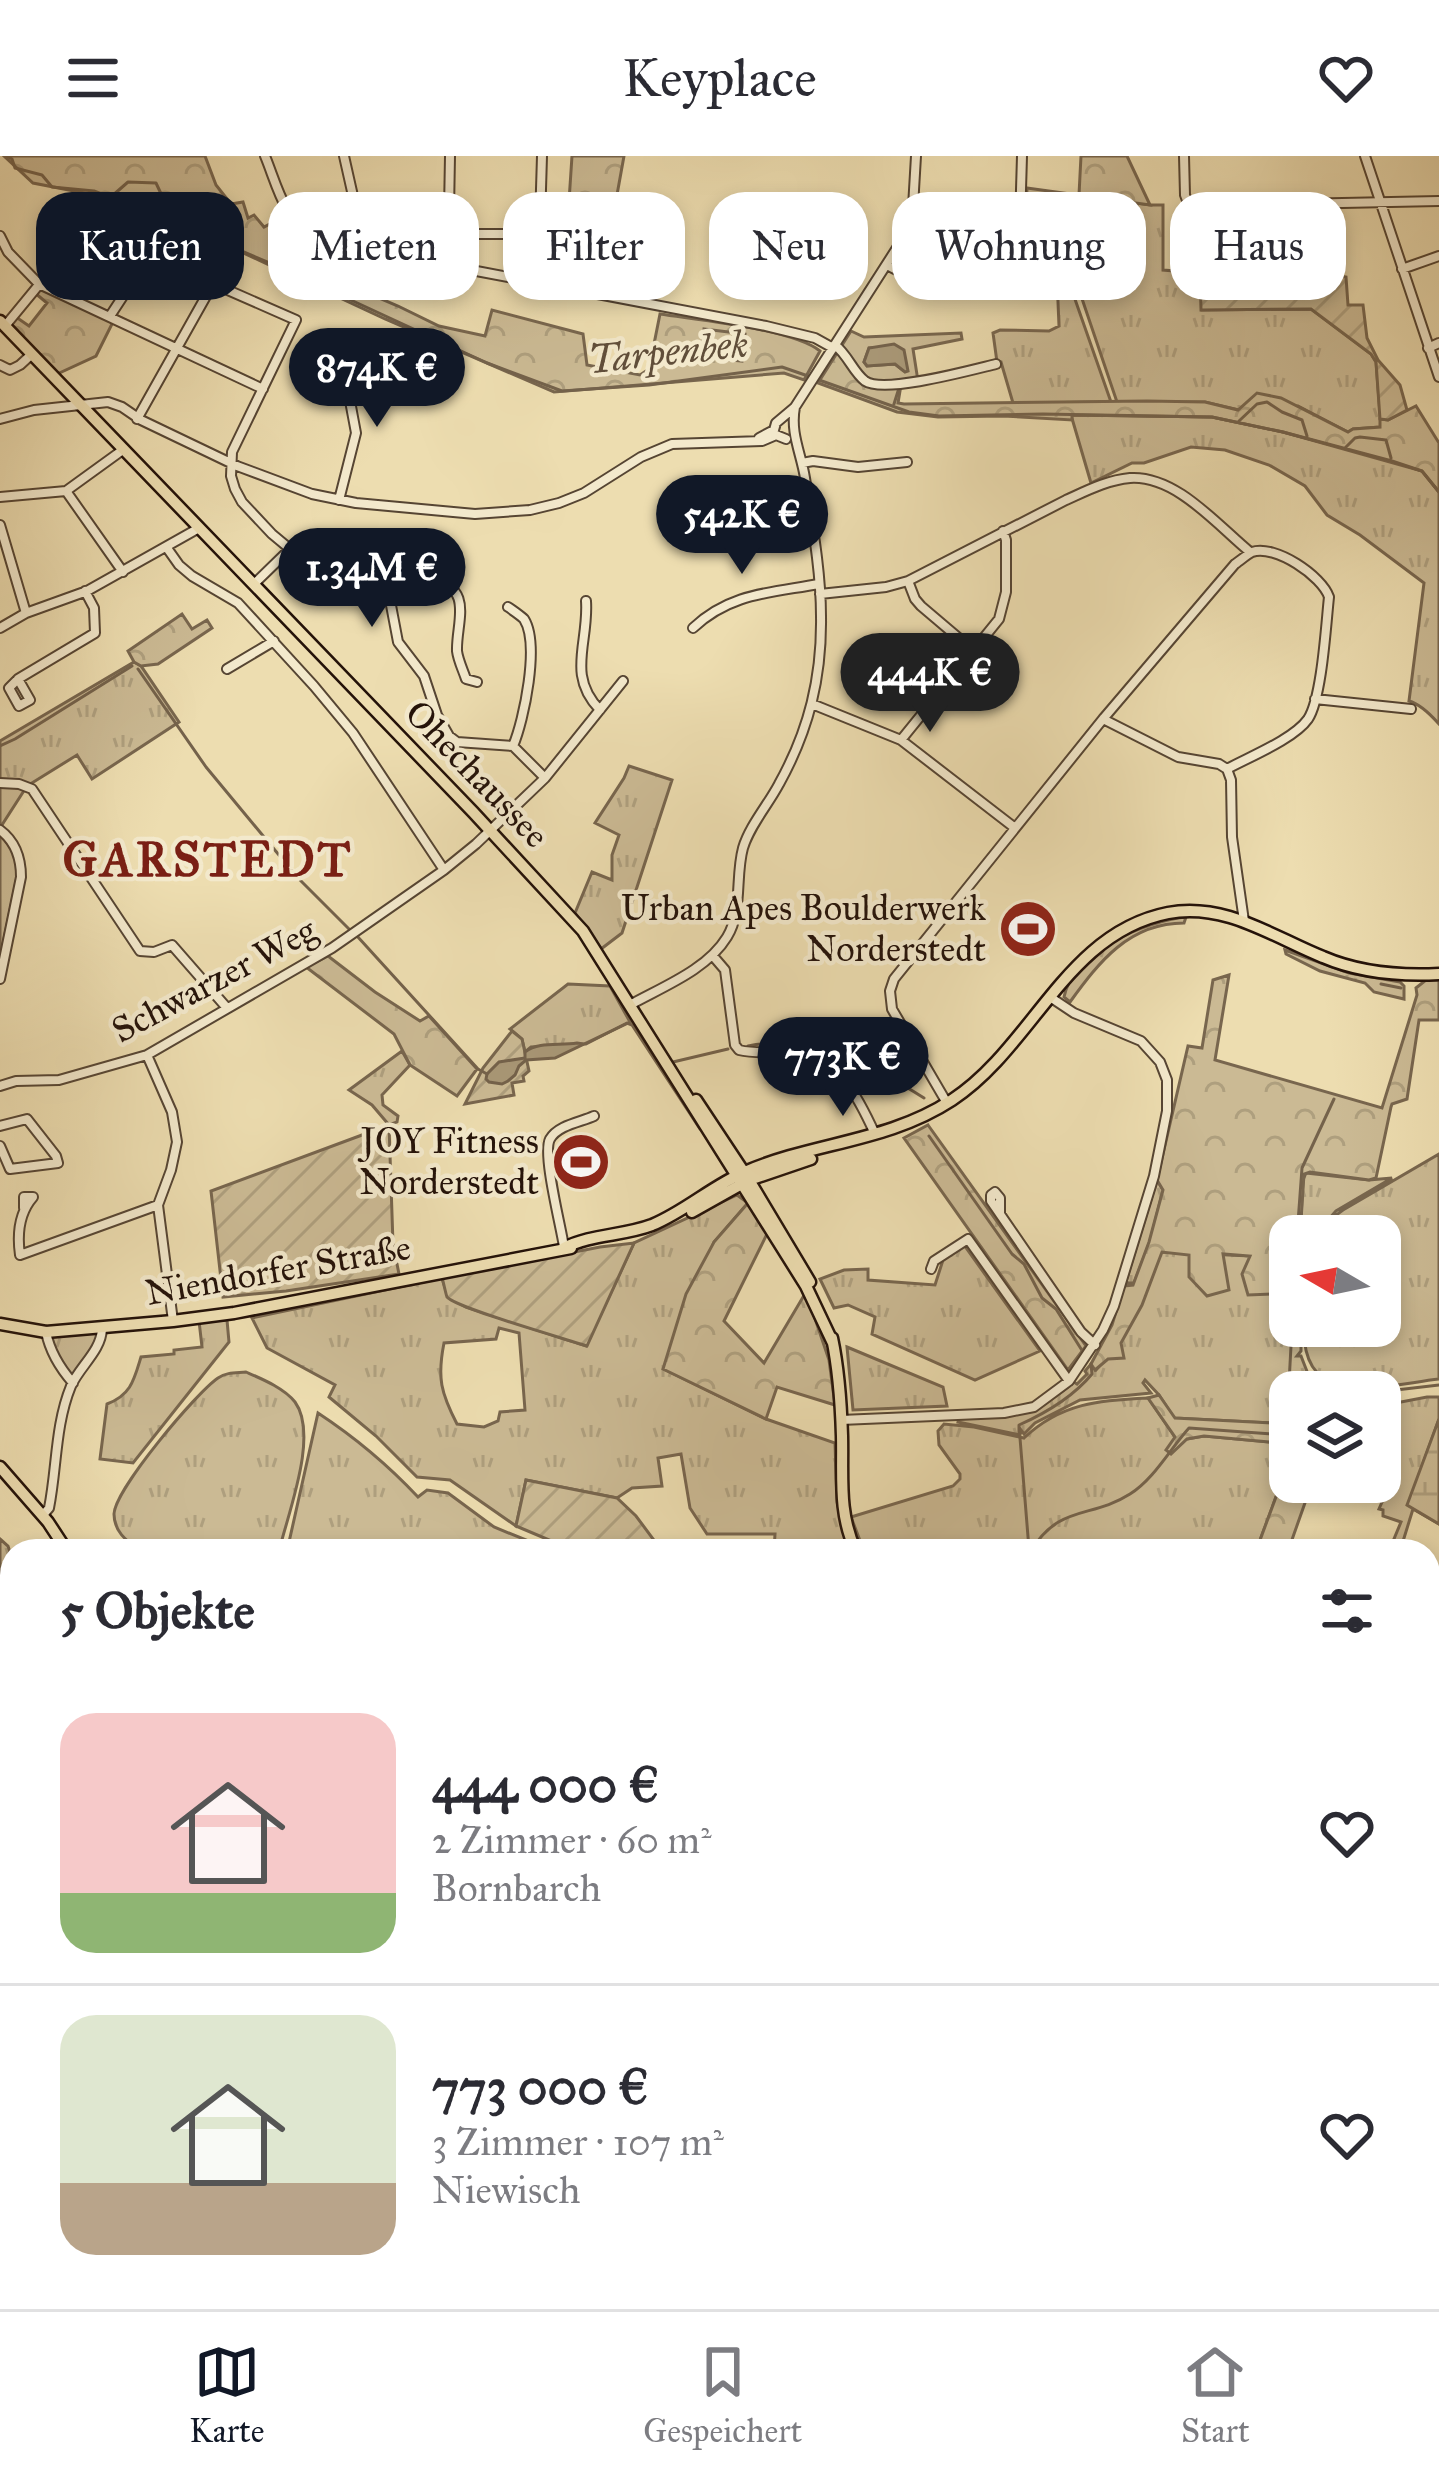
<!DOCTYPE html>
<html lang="de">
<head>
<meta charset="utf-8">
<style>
	body { margin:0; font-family:"IM FELL Great Primer",serif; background:#f2f2f3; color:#2b2b33; height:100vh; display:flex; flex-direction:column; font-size:45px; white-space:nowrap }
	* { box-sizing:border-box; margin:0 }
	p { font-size:39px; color:#7c7c81 }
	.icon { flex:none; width:66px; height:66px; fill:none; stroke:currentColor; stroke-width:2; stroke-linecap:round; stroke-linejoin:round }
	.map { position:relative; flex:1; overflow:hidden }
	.drawer { position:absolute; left:0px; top:1383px; width:1440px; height:771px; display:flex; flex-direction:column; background:#fff; border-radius:36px 36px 0 0; box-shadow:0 6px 18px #0003 }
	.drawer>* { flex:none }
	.banner { position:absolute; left:36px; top:36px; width:1368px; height:108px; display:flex; gap:24px }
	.needle { width:78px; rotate:279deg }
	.buttons { position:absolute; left:1269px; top:1059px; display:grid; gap:24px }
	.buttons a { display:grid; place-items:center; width:132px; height:132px; border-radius:24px; background:#fff; box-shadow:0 6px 18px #0003; font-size:60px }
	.price { position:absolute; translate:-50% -102px; padding:0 27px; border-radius:42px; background:#111827; color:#fff; font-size:39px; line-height:78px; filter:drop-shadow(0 3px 6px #0008) }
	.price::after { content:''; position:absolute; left:50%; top:72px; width:36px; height:27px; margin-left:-18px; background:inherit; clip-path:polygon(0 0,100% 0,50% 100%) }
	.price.active { background:#222; color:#fff }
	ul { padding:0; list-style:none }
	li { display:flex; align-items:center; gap:36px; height:300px; padding:0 60px }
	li+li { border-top:3px solid #e1e1e2 }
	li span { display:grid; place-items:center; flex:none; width:336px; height:240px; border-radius:36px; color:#555 }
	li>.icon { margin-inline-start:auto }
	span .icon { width:144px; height:144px; fill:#fffc; stroke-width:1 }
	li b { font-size:51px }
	h2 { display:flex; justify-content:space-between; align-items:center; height:144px; padding:0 60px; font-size:51px }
	.chip { padding:0 42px; border-radius:36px; background:#fff; box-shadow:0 6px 18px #0003; font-size:42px; line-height:108px }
	.chip.active { background:#111827; color:#fff }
	header { display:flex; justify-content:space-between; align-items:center; height:156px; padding:0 60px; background:#fff; font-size:54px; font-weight:600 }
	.dock { display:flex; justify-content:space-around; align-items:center; height:168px; border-top:3px solid #e1e1e2; background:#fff; font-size:33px; color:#7c7c81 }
	.dock a { display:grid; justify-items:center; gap:6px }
	.dock .active { color:#111827 }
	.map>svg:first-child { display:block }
	.grass { fill:url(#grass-tufts); stroke:#78664e; stroke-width:3; fill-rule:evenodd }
	.forest { fill:url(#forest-crowns); stroke:#78664e; stroke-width:3; fill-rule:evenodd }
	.wetland { fill:url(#wetland-marsh); stroke:#78664e; stroke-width:3 }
	.garden { fill:url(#garden-furrows); stroke:#78664e; stroke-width:3 }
	.pitch { fill:#cbba94; stroke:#78664e; stroke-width:3 }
	.water { fill:#a99877; stroke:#74624b; stroke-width:3 }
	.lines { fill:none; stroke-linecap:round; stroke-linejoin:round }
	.stream { stroke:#74624b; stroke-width:3 }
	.minor-casing { stroke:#564533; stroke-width:12 }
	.major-casing { stroke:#241209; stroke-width:15 }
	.minor { stroke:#f3e9cc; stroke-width:8 }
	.major { stroke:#edddb0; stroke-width:10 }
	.labels { text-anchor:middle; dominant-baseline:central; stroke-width:9; stroke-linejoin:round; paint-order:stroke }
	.street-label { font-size:36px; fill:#241209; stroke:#f3e9cc }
	.poi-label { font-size:36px; fill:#241209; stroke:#f3e9cc; text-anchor:end }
	.water-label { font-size:39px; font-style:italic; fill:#604e3a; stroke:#f3e9cc }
	.district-label { font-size:48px; font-weight:bold; letter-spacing:3px; fill:#7a1f14; stroke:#f3e9cc }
</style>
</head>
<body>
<header><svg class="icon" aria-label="menu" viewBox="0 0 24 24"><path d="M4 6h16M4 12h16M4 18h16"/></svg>Keyplace<svg class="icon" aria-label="heart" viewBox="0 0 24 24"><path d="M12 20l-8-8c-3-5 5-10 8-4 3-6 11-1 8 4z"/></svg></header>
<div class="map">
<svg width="1439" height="2153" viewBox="0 0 1439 2153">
	<defs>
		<pattern id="grass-tufts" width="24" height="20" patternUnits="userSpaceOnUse" patternTransform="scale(3)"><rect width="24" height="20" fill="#cbba94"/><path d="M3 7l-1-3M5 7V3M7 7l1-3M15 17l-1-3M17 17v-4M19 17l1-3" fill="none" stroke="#ae9f7e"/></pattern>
		<pattern id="forest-crowns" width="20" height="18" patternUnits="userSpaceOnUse" patternTransform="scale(3)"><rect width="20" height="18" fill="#cbba94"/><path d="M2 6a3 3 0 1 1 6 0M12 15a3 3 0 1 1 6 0" fill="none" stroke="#ae9f7e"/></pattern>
		<pattern id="wetland-marsh" width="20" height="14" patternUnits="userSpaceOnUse" patternTransform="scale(3)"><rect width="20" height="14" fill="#cbba94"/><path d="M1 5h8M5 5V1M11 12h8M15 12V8" fill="none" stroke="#ae9f7e"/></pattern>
		<pattern id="garden-furrows" width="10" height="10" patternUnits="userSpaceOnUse" patternTransform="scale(3)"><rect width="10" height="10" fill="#cbba94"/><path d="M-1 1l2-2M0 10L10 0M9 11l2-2" fill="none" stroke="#ae9f7e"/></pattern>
	</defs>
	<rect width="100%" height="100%" fill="#edddb0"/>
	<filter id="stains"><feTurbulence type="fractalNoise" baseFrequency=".00167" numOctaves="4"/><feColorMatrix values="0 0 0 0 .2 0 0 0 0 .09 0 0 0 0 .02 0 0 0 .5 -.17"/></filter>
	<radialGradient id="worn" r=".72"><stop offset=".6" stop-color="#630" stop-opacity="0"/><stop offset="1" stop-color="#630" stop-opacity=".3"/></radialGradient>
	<!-- grass -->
	<path class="grass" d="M1027,32L1150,49H1163V114L1200,117L1202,154L1311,153L1371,198L1376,206L1381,271L1353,273L1348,276L1298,250L1239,254L1205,246H1117L1075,122L1060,123L1070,129L1111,246L1013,247L1001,206H997L993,177L1000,174L1049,175L1059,170L1057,122L1012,123L1024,100Z
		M1071,259L1212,261L1283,276L1392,305L1422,315L1439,336V568C1431,559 1420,548 1409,545L1424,427L1360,379L1327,359L1305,330L1269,309L1225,294L1191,291L1144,307H1132L1091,327Z
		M134,506L141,510L179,566L92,623L77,599L27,630L0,672V585Z
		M629,610L672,624L622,777L601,793L575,757L592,716L612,724V699L619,679L595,667L624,622Z
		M1186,761L1184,767C1129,767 1099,806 1070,846L1064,841C1073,796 1145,765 1186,761Z
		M1285,794L1349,817L1400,826L1404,830V843L1374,836L1365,827L1320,815L1286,798Z
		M568,828L610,830L630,866L584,888L531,891L525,896L522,883L510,873Z
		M402,895L410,909L382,939L383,949L398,960L397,966L389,969L372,949L349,934Z
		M1439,998V1223C1384,1229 1301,1257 1304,1170H1380V1080H1318L1332,1062L1343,1054Z
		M1306,1017L1369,1024L1392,1022L1336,1055L1314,1080H1300L1303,1024Z
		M1157,1024L1163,1034L1150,1085L1134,1127H1128L1126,1125Z
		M737,1039L748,1047L714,1086L664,1213L766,1263L835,1287L837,1346L849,1395H774L775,1378H707L690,1352L681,1298L658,1302L662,1330L632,1332L617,1342L526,1324L516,1370L450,1324L417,1321L376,1280L329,1241L335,1229L267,1192L252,1162L442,1122L448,1141L466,1151L586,1190L634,1087ZM499,1172L519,1177L525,1254L500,1256L498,1265L484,1271L457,1268C441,1237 437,1222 444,1187L496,1183Z
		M964,1089L1040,1195L975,1224L872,1178L875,1161L848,1149L834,1152L820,1123L844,1114L868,1113V1124L935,1129L943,1104Z
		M1161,1096L1251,1100L1276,1138L1290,1150V1170H1301V1195L1297,1200H1301L1308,1218L1295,1236H1290L1289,1264L1272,1267L1174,1262L1159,1239L1145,1224L1143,1227L1151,1237L1080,1244L1035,1267L1024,1278L1021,1274L1020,1279L958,1266L959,1262C1014,1261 1031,1262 1074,1226L1077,1228L1087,1218L1085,1215L1091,1208L1096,1214C1133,1175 1143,1146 1161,1096Z
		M227,1164L229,1186L133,1307L100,1303L107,1248C131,1239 134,1224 141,1201L174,1198V1194L202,1191L199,1165Z
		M100,1175V1183L73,1224L63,1213L49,1178Z
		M847,1191L943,1231L947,1250L853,1254Z
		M246,1216C262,1223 284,1232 295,1246C319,1279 288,1357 279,1395H140C127,1385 114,1376 114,1358C115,1333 197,1236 218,1222C227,1216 235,1217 246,1216Z
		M1427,1241H1439V1263L1421,1313L1439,1368L1413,1353L1400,1395H1389L1401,1366L1383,1360V1354L1379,1353L1386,1337L1383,1333L1377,1334L1375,1328L1350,1330L1352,1326H1380V1250Z
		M1148,1242L1175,1281L1187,1283L1204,1280L1290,1288V1303L1256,1395H864L851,1361L953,1330L960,1323V1318L939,1289L938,1275L944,1268L974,1271L1024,1282C1061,1247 1100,1244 1148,1242Z
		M318,1257C356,1282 387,1308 418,1341L427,1334L448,1337L494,1371L553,1395H287Z
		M0,1383L8,1390L12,1402V1611L7,1634L0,1636Z
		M0,1663L12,1670L11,1729L0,1730Z
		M0,1855L5,1858L12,1876V1924L9,1926L0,1923Z
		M535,2142H594L601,2153H528Z
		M754,2142H847L854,2153H755Z
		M854,2142H967L962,2153H864Z"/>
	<!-- forest -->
	<path class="forest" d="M4,0H205L216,29L231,48L243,46L248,62L254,59L264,71L283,61L294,79L311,88L307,111L398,150L439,170L485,180L492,154L583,178L587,209L640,219L649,213L660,158C698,164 793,173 820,195L804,224L784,217L554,236L385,163L237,94L105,41L33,27Z
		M572,0H624L600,133L564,121Z
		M1081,0H1127L1150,49L1079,39Z
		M40,131L113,166L96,200L55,219L9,170L16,161L29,170L47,147L35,137Z
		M851,175L864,181L961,177L962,183L913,193L918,225L901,229L898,247L904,248L1147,245L1205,246L1238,254L1257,237L1281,242L1348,276L1353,273L1380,271V263L1388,264L1416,250L1439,287V336L1422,315L1283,276L1212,261L1072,259V264L1003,260L938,261L897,256L818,227ZM893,191L904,215L895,208L867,210L864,206L869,192Z
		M182,458L192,473L207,464L212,472L158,508L141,510L134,506L128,495Z
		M328,800L375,836L420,865L429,860L477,913L457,940L410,909L394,878L306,811Z
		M1229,819L1215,904L1382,952L1417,839L1416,832L1426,824H1439V864H1419L1407,943L1392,948L1391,951L1376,1022L1369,1024L1310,1016L1304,1018L1300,1080H1290V1150L1275,1138L1248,1139L1242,1118L1250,1100L1223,1098L1229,1134L1207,1140L1189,1121V1099L1162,1096L1142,1149L1121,1187L1124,1202L1108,1203L1095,1214L1091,1208L1112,1169L1124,1130L1133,1129L1149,1086L1163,1034L1157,1024L1188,890L1202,892L1213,824Z
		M928,969L1086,1190L1068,1214L904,982Z
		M748,1047L768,1076L724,1165L764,1207L806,1136L829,1204L835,1249L777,1231L766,1263L663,1213L686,1138L714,1086Z
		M1159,1239L1175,1262L1272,1267L1289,1264L1290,1288L1204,1280L1187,1283L1171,1298L1166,1294L1175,1281L1148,1242Z
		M1290,1303V1326H1321L1306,1344L1288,1395H1256Z
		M1439,1494V2089L1428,2079V1499Z
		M12,1775V1876L5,1858L0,1855V1803Z
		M1428,2094L1439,2102V2153H1344L1324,2149L1127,2153L1130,2142H1428Z
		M244,2142H305L310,2153H222Z
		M611,2142H754L755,2153H616Z
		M974,2142H1080L1082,2153H969Z"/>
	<!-- wetland -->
	<path class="wetland" d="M1439,1263V1368L1407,1349Z"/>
	<!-- garden -->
	<path class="garden" d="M1313,116L1346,121L1348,149H1363L1367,182L1378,204L1400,229L1407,254L1388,264L1380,263L1376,206L1371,198L1311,153L1201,154L1200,117L1262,124Z
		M512,875L522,883L529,915L523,920L524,925L512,927L514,939L465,948L483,912Z
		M389,969L393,1088L399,1118L286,1135L223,1141L211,1035Z
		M634,1087L587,1190C566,1183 456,1152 447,1141C446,1139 443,1124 442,1122L600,1091Z
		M526,1324L617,1342L636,1360L662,1395H575L516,1370Z"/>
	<!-- pitch -->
	<path class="pitch" d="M704,173L745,178L742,205L701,201Z
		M0,676L20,706L0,802Z"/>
	<!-- water -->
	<path class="water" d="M894,188L904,194L908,215L905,216L895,208L867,210L864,206L869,192Z
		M577,887L584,888L555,902L526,904L519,910L515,919L508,925L502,928L489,926L486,923L487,918L499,906L525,902V896C539,885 559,890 577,887Z"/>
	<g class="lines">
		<!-- stream -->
		<path class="stream" d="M7,0L12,3L15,12L42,19L52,31L94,35L171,65L286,114L487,207L562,235L649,229L782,211L808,220
			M112,40L128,26L156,27L163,42L176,44L190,72
			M819,224L909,256L939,260L1043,258L1212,261L1283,276L1392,305L1422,315L1439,336
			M894,248L899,232
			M1239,265L1257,248L1267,246L1282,256L1302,264L1307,280
			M1346,291L1355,282L1360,281L1386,284L1391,302
			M138,513L206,611L298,722L351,775
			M0,590L15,583L132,510
			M357,780L478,913L487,918
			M1381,828L1401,832
			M586,888L627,867L632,869L700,973
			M748,890C809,878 874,910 924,942
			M673,906L728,893
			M929,980L1012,1098L1024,1108L1042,1142L1056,1153L1083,1196
			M1297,1080L1302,1012L1334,943
			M1291,1187L1292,1170
			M1379,1236L1439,1229
			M1287,1264L1291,1190
			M1019,1279V1269C1046,1257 1073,1241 1092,1218L1091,1208
			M1020,1282L1029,1393
			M1031,1395C1059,1348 1091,1363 1130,1338C1154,1323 1170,1293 1189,1272L1272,1278L1280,1277L1287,1270
			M850,2142L861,2153
			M1154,2142L1157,2153"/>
		<defs>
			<path id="minor" d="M265,0C277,29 284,64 313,80L471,114L766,170L815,182L833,192
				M344,0L353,40L345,88
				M1184,0L1185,39L1188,47L1196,50L1439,45
				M1365,0L1439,221
				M449,78H533L540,66L542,0
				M0,80L8,96L39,128L263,233
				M448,109L450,0
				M887,109C896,114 904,118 914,121C932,126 996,131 1010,119C1017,113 1017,109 1019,101L1022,0
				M1402,113L1439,100
				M214,128L296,164L232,296L231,320L235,333L242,346L272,378L290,393L353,420L390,444L398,486L424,520L437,559L449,580L457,586L513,590L545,622
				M110,160L167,73
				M5,170L103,51L120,53L228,101L137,263
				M835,189C848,199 853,216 865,225C884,238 971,214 996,208
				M1428,192L1439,187
				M0,209L10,214L20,209L32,198
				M0,263L34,254L108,246L122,251L141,264L237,310L312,338L356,347L475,358L530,354L559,347L584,337L641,301L672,288L762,285L776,279L786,283
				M759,282L774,274L776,267L795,251L904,81L913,51L916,0
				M802,307L813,305L858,311L907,306
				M66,335L123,416
				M0,341L66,335L124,293
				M339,344L356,277L350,245L362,197L368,188
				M0,369L26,457
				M167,392L179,409L192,420L238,447L314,530L353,577L444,714
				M908,425L915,443L921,450L974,495
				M254,428L290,393
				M820,438L886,431L908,425L1066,344C1086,335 1107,324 1130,322C1176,319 1217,369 1250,396
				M390,444C400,430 412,419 431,423C475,432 456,466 457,495C458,504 463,514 466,523L477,526
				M586,445C589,487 566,519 600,554
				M508,451C510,452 522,461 524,463C540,488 524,564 513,590
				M0,472L26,457L87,435L199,372
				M693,472C730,437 770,437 819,428
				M227,513L274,485
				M18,523L30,544L19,550L9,532L18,523L95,477L94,452L85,435
				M1315,543L1411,553
				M812,548L901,584L1015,672
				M901,584L999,463L1006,436V384L1003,375
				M1227,613L1231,624L1232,681L1244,765
				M0,627L19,628L32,633L140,795L154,796L172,789L227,852
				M0,674C16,686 21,702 21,721L0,823
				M713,800L725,814L735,889L739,894C759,899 779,894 798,897C840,903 859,943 875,978
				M630,849C662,831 707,814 727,781C743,755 735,721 743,692C750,669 768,649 779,628C809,574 822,521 821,460C821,415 812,367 805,322C801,297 790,277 795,251
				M147,899L172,956L177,986L171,1014L158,1049L173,1165
				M0,930L16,925L59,924L147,899L332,792L444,714L476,688L545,622L623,525
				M947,947L892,853L890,835L894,823L1103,563L1235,408C1238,406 1248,398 1252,396C1275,388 1322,420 1329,441C1326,468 1322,542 1308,563C1294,583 1249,601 1227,613L1219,608L1178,601L1103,563
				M0,970L27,963L56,1000L58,1007L10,1013L0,990
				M24,1052V1041H33C19,1057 17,1078 20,1099L158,1049
				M1000,1057V1042L995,1036L991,1039V1045L1081,1176L1095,1189
				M564,1091C561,1070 542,998 550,983C558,969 581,966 594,960
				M931,1113L934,1105L968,1083L1069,1225
				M46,1176C50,1196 59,1211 73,1227
				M841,1264L1004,1257L1034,1251L1069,1225L1103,1174L1114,1150L1154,1020L1167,955V924L1160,906L1141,885L1074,857L1050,841
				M43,1359L49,1352C57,1312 55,1269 71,1230C80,1210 101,1195 102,1173"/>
			<path id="major" d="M0,165L473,656L583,775L806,1130L833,1187
				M696,944L749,1024L810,1126
				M692,1056L749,1024L811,1003
				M564,1092C591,1078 623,1080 652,1069C686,1055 713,1029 747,1015C815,986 888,986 952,944C1033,891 1066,777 1168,757C1225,746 1273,781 1323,801C1360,817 1400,820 1439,818
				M0,1168L46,1176L173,1165L234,1157L571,1092
				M832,1182C839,1215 841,1247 842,1280C843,1320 838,1358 856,1395
				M0,1311L48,1366L67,1395
				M1428,2086L1439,2095
				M604,2142L610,2153"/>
		</defs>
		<!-- minor casing -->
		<use href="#minor" class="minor-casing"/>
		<!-- major casing -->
		<use href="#major" class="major-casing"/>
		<!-- minor -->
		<use href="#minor" class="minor"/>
		<!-- major -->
		<use href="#major" class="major"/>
	</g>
	<!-- icons -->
	<defs>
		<symbol id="stadium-disc" viewBox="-11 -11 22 22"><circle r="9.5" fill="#8f2418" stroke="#f3e9cc"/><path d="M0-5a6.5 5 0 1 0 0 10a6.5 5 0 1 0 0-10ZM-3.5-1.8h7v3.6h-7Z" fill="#fff"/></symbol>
	</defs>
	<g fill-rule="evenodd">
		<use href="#stadium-disc" x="995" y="740" width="66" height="66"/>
		<use href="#stadium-disc" x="548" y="973" width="66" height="66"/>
	</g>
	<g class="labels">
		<!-- street labels -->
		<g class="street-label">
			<text transform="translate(477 618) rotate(46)">Ohechaussee</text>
			<text transform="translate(214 824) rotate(-28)">Schwarzer Weg</text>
			<text transform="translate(278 1114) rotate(-10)">Niendorfer Straße</text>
		</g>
		<!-- poi labels -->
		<g class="poi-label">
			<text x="986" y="752">Urban Apes Boulderwerk<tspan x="986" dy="41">Norderstedt</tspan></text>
			<text x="539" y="985">JOY Fitness<tspan x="539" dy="41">Norderstedt</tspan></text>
		</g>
		<!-- water labels -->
		<g class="water-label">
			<text transform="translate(668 196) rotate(-6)">Tarpenbek</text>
		</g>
		<!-- district labels -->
		<g class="district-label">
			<text x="208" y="703">GARSTEDT</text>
		</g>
	</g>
	<rect width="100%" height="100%" filter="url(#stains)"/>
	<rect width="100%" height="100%" fill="url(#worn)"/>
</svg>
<div class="buttons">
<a><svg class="needle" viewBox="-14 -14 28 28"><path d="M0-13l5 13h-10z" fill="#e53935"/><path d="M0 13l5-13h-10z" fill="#7c7c81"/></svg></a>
<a><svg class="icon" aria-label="layers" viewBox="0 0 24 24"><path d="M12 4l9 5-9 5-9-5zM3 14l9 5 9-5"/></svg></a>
</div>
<b class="price" style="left:377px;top:274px">874K €</b>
<b class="price" style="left:742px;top:421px">542K €</b>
<b class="price" style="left:372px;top:474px">1.34M €</b>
<b class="price active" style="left:930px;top:579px">444K €</b>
<b class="price" style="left:843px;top:963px">773K €</b>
<div class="banner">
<a class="chip active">Kaufen</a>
<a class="chip">Mieten</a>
<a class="chip">Filter</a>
<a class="chip">Neu</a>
<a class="chip">Wohnung</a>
<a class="chip">Haus</a>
</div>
<section class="drawer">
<h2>5 Objekte<svg class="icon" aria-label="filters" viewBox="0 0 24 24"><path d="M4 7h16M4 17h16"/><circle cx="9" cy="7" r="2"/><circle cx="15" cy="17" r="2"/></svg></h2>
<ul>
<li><span style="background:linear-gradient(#f6c9c9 75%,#8fb573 0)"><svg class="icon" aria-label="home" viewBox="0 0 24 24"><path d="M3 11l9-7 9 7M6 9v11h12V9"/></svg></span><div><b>444 000 €</b><p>2 Zimmer · 60 m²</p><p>Bornbarch</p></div><svg class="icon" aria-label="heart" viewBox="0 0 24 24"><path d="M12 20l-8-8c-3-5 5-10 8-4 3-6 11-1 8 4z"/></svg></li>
<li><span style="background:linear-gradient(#dfe7d0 70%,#b9a48a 0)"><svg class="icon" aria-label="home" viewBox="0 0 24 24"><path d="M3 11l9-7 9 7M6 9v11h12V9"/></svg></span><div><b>773 000 €</b><p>3 Zimmer · 107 m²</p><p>Niewisch</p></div><svg class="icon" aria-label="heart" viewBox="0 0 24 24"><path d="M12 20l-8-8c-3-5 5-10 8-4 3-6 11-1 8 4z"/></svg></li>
</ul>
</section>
</div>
<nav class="dock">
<a class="active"><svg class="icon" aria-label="map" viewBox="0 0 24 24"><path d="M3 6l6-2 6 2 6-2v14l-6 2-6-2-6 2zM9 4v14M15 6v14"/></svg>Karte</a>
<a><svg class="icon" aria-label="saved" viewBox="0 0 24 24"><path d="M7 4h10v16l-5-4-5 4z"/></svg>Gespeichert</a>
<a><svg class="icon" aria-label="home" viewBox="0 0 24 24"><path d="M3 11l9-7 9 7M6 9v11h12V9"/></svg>Start</a>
</nav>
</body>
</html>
